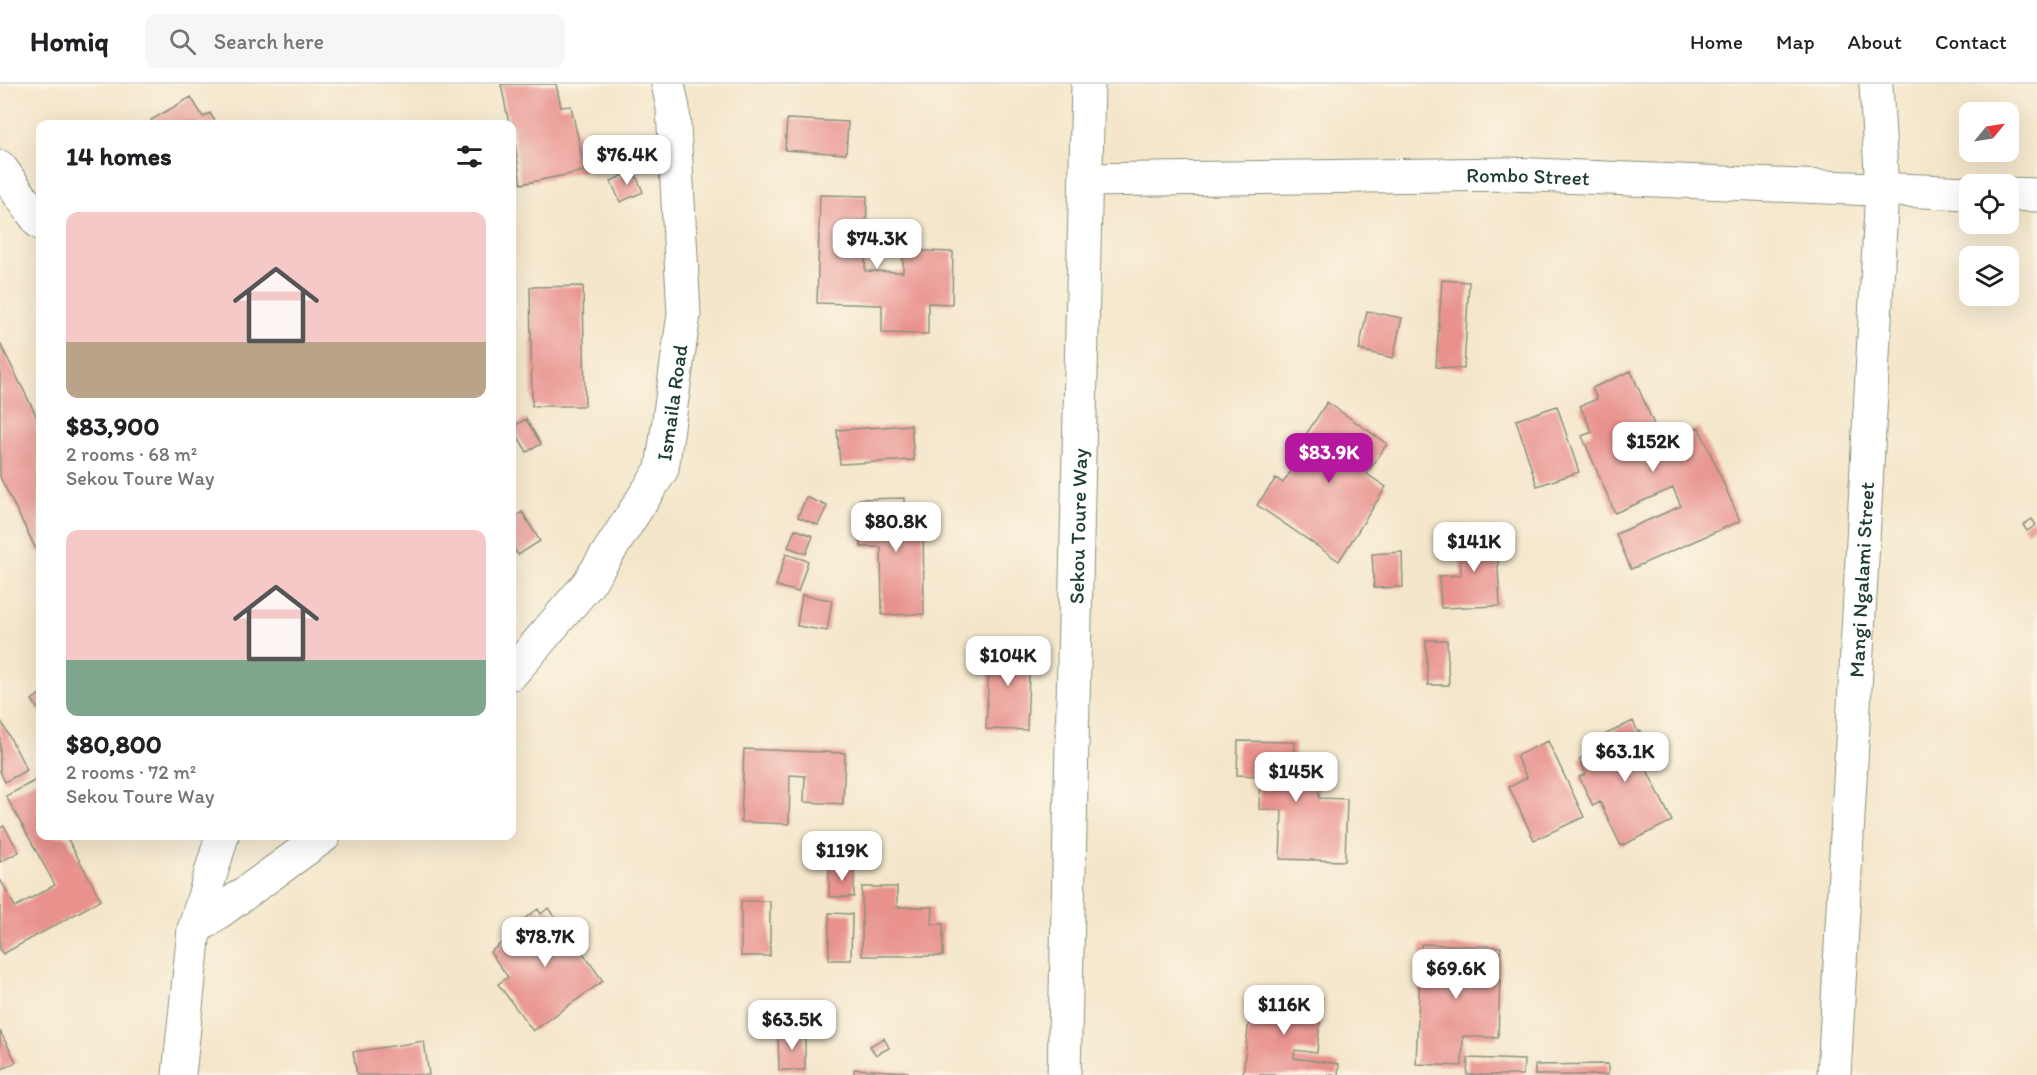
<!DOCTYPE html>
<html lang="en">
<head>
<meta charset="utf-8">
<style>
	body { margin:0; font-family:Itim,sans-serif; background:#f6f6f6; color:#202124; height:100vh; display:flex; flex-direction:column; font-size:22px; white-space:nowrap }
	* { box-sizing:border-box; margin:0 }
	p { font-size:20px; color:#757577 }
	.icon { flex:none; width:33px; height:33px; fill:none; stroke:currentColor; stroke-width:2; stroke-linecap:round; stroke-linejoin:round }
	.map { position:relative; flex:1; overflow:hidden }
	.sheet { position:absolute; left:36px; top:36px; width:480px; height:720px; display:flex; flex-direction:column; background:#fff; border-radius:12px; box-shadow:0 6px 24px #0002 }
	.sheet>* { flex:none }
	.needle { width:39px; rotate:60deg }
	.controls { position:absolute; left:1959px; top:18px; display:grid; gap:12px }
	.controls a { display:grid; place-items:center; width:60px; height:60px; border-radius:12px; background:#fff; box-shadow:0 6px 24px #0002; font-size:30px }
	.price { position:absolute; translate:-50% -51px; padding:0 14px; border-radius:12px; background:#fff; color:#222; font-size:20px; line-height:39px; filter:drop-shadow(0 2px 3px #0008) }
	.price::after { content:''; position:absolute; left:50%; top:36px; width:18px; height:14px; margin-left:-9px; background:inherit; clip-path:polygon(0 0,100% 0,50% 100%) }
	.price.current { background:#b5179e; color:#fff }
	ul { padding:0; list-style:none }
	li { display:grid; align-content:center; gap:12px; height:318px; padding:0 30px }
	li span { display:grid; place-items:center; height:186px; border-radius:12px; color:#555 }
	li>.icon { margin-inline-start:auto }
	span .icon { width:108px; height:108px; fill:#fffc; stroke-width:1 }
	li b { font-size:26px }
	h2 { display:flex; justify-content:space-between; align-items:center; height:72px; padding:0 30px; font-size:26px }
	header { display:flex; align-items:center; gap:36px; box-sizing:border-box; height:84px; padding:0 30px; background:#fff; border-bottom:2px solid #e0e0e0 }
	header strong { font-size:28px }
	nav { display:flex; gap:33px; margin-inline-start:auto; font-size:21px }
	.search { width:420px; height:54px; background:#f6f6f6; display:flex; align-items:center; gap:15px; box-sizing:border-box; padding:0 21px; border-radius:12px; color:#757577; font-size:22px }
	.map>svg:first-child { display:block }
	.building { fill:#e8918d }
	.lines { fill:none; stroke-linecap:round; stroke-linejoin:round }
	.minor-casing { stroke:#8a927f; stroke-width:35 }
	.minor { stroke:#fff; stroke-width:33 }
	.labels { text-anchor:middle; dominant-baseline:central; stroke-width:6; stroke-linejoin:round; paint-order:stroke }
	.street-label { font-size:21px; fill:#1f3d34; stroke:#fcf5e5 }
</style>
</head>
<body>
<header>
<strong>Homiq</strong>
<div class="search"><svg class="icon" aria-label="search" viewBox="0 0 24 24"><circle cx="10" cy="10" r="6"/><path d="M15 15l6 6"/></svg>Search here</div>
<nav><a>Home</a><a>Map</a><a>About</a><a>Contact</a></nav>
</header>
<div class="map">
<svg width="2037" height="991" viewBox="0 0 2037 991">
	<rect width="100%" height="100%" fill="#fcf5e5"/>
	<filter id="ink" filterUnits="userSpaceOnUse"><feTurbulence type="fractalNoise" baseFrequency=".0167" numOctaves="2"/><feDisplacementMap in="SourceGraphic" scale="12" xChannelSelector="R" yChannelSelector="G"/><feConvolveMatrix kernelMatrix="1 2 1 2 8 2 1 2 1" color-interpolation-filters="sRGB"/></filter>
	<filter id="wash" filterUnits="userSpaceOnUse"><feTurbulence type="fractalNoise" baseFrequency=".008" numOctaves="4" result="noise"/><feDisplacementMap in="SourceGraphic" scale="24" xChannelSelector="R" yChannelSelector="G"/><feGaussianBlur stdDeviation="1.35" result="paint"/><feColorMatrix in="noise" values="0 0 0 0 0 0 0 0 0 0 0 0 0 0 0 0 0 1.4 0 .05"/><feComposite in="paint" operator="in"/></filter>
	<g filter="url(#wash)">
		<rect width="100%" height="100%" fill="#f4e6ca"/>
		<g id="blocks">
			<!-- building -->
			<path class="building" d="M501,0H556L561,23L571,22L585,87L521,100L512,40H509Z
				M191,13L203,33L210,29L217,40H154L151,36Z
				M787,35L848,38L846,70L785,66Z
				M634,86L643,108L620,118L611,97Z
				M820,111L867,112L865,187L903,188V166L953,168L952,220L928,219V250L882,249V221L817,219Z
				M1442,196L1469,198L1464,285L1436,283Z
				M583,202L585,322H532L530,203Z
				M1367,227L1402,234L1393,274L1359,266Z
				M0,259L40,339V473L0,393Z
				M1631,287L1662,359L1699,343L1740,437L1631,485L1616,450L1681,422L1673,404L1615,429L1582,352L1592,348L1580,322L1597,315L1592,304Z
				M1327,318L1387,360L1367,390L1386,403L1339,477L1257,421L1276,394L1283,399L1311,357L1305,352Z
				M1557,322L1579,388L1537,402L1516,336Z
				M526,335L541,360L527,368L512,343Z
				M911,341L914,376L840,380L837,346Z
				M806,413L827,422L818,441L798,433Z
				M904,414V430H923L924,530L882,531L881,463H861L860,415Z
				M522,428L540,457L518,471L512,462V435Z
				M2032,435L2036,441L2027,447L2023,441Z
				M795,445L813,452L806,470L788,463Z
				M1496,445L1500,522L1441,524L1439,492L1461,491L1459,447Z
				M1402,468L1403,503L1374,504L1372,470Z
				M786,470L808,477L798,508L776,502Z
				M802,511L832,516L827,547L797,542Z
				M1426,556H1447L1449,601H1428Z
				M990,560L1030,562L1027,646L986,645Z
				M40,610V628L32,616Z
				M0,635L27,686L5,698L0,687Z
				M1633,637L1638,648L1641,647L1658,680L1647,686L1672,737L1621,762L1600,718L1593,722L1579,693L1586,690L1579,675L1598,665L1594,656Z
				M1238,657L1295,658L1294,690L1319,691V714L1347,715L1345,777L1280,775L1282,726L1259,725L1260,692L1237,691Z
				M1548,657L1584,733L1534,756L1509,703L1527,694L1516,672Z
				M744,665L845,669L843,720L804,718L805,692L790,691L789,740L741,738Z
				M40,694V752H66L101,816L3,870L0,865V795L15,823L55,801L6,712Z
				M4,742L19,768L0,778V744Z
				M854,782V813H829V783Z
				M862,803H897V823H933L932,840H943V872H862Z
				M741,817H770V872H741Z
				M548,824L559,840L567,834L587,860L580,865L603,897L533,947L498,900L508,893L490,868L525,842L521,837L538,825L541,830Z
				M829,829L852,830L851,876H829Z
				M1421,860L1501,863L1498,954L1463,952L1462,982L1416,980Z
				M1252,907L1322,914L1317,969L1295,966L1294,974L1339,980L1338,991H1243Z
				M0,947L16,978L0,986Z
				M778,948H805V986H779Z
				M884,954L889,964L876,971L870,962Z
				M424,957L429,991H357L353,968Z
				M1468,974L1524,976L1523,991H1467Z
				M1608,980V991H1535V981Z
				M854,985L908,988V991H854Z"/>
		</g>
	</g>
	<g filter="url(#ink)">
		<use href="#blocks" fill-opacity="0" stroke="#8a927f" stroke-width="1.5"/>
		<g class="lines">
			<defs>
				<g id="minor">
					<path d="M0,83L40,139"/>
					<path id="s1" d="M1086,96L1509,90L1970,109"/>
					<path d="M2008,110L2037,111"/>
					<path id="s2" d="M512,589L588,500L662,385L684,230L673,24L668,0"/>
					<path d="M194,846L324,752"/>
					<path d="M179,991L194,846L222,752"/>
					<path id="s3" d="M1064,991L1088,0"/>
					<path id="s4" d="M1834,991L1882,106L1876,0"/>
				</g>
			</defs>
			<!-- minor casing -->
			<use href="#minor" class="minor-casing"/>
			<!-- minor -->
			<use href="#minor" class="minor"/>
		</g>
	</g>
	<g class="labels">
		<!-- street labels -->
		<g class="street-label">
			<text stroke="none"><textPath href="#s1" startOffset="442">Rombo Street</textPath></text>
			<text stroke="none"><textPath href="#s2" startOffset="321">Ismaila Road</textPath></text>
			<text stroke="none"><textPath href="#s3" startOffset="549">Sekou Toure Way</textPath></text>
			<text stroke="none"><textPath href="#s4" startOffset="496">Mangi Ngalami Street</textPath></text>
		</g>
	</g>
</svg>
<div class="controls">
<a><svg class="needle" viewBox="-14 -14 28 28"><path d="M0-13l5 13h-10z" fill="#e53935"/><path d="M0 13l5-13h-10z" fill="#757577"/></svg></a>
<a><svg class="icon" aria-label="locate" viewBox="0 0 24 24"><circle cx="12" cy="12" r="6"/><path d="M12 2v4M12 18v4M2 12h4M18 12h4"/></svg></a>
<a><svg class="icon" aria-label="layers" viewBox="0 0 24 24"><path d="M12 4l9 5-9 5-9-5zM3 14l9 5 9-5"/></svg></a>
</div>
<b class="price" style="left:627px;top:102px">$76.4K</b>
<b class="price" style="left:877px;top:186px">$74.3K</b>
<b class="price" style="left:1653px;top:389px">$152K</b>
<b class="price current" style="left:1329px;top:400px">$83.9K</b>
<b class="price" style="left:896px;top:469px">$80.8K</b>
<b class="price" style="left:1474px;top:489px">$141K</b>
<b class="price" style="left:1008px;top:603px">$104K</b>
<b class="price" style="left:1625px;top:699px">$63.1K</b>
<b class="price" style="left:1296px;top:719px">$145K</b>
<b class="price" style="left:842px;top:798px">$119K</b>
<b class="price" style="left:545px;top:884px">$78.7K</b>
<b class="price" style="left:1456px;top:916px">$69.6K</b>
<b class="price" style="left:1284px;top:952px">$116K</b>
<b class="price" style="left:792px;top:967px">$63.5K</b>
<section class="sheet">
<h2>14 homes<svg class="icon" aria-label="filters" viewBox="0 0 24 24"><path d="M4 7h16M4 17h16"/><circle cx="9" cy="7" r="2"/><circle cx="15" cy="17" r="2"/></svg></h2>
<ul>
<li><span style="background:linear-gradient(#f6c9c9 70%,#b9a48a 0)"><svg class="icon" aria-label="home" viewBox="0 0 24 24"><path d="M3 11l9-7 9 7M6 9v11h12V9"/></svg></span><div><b>$83,900</b><p>2 rooms · 68 m²</p><p>Sekou Toure Way</p></div></li>
<li><span style="background:linear-gradient(#f6c9c9 70%,#7fa58c 0)"><svg class="icon" aria-label="home" viewBox="0 0 24 24"><path d="M3 11l9-7 9 7M6 9v11h12V9"/></svg></span><div><b>$80,800</b><p>2 rooms · 72 m²</p><p>Sekou Toure Way</p></div></li>
</ul>
</section>
</div>
</body>
</html>
